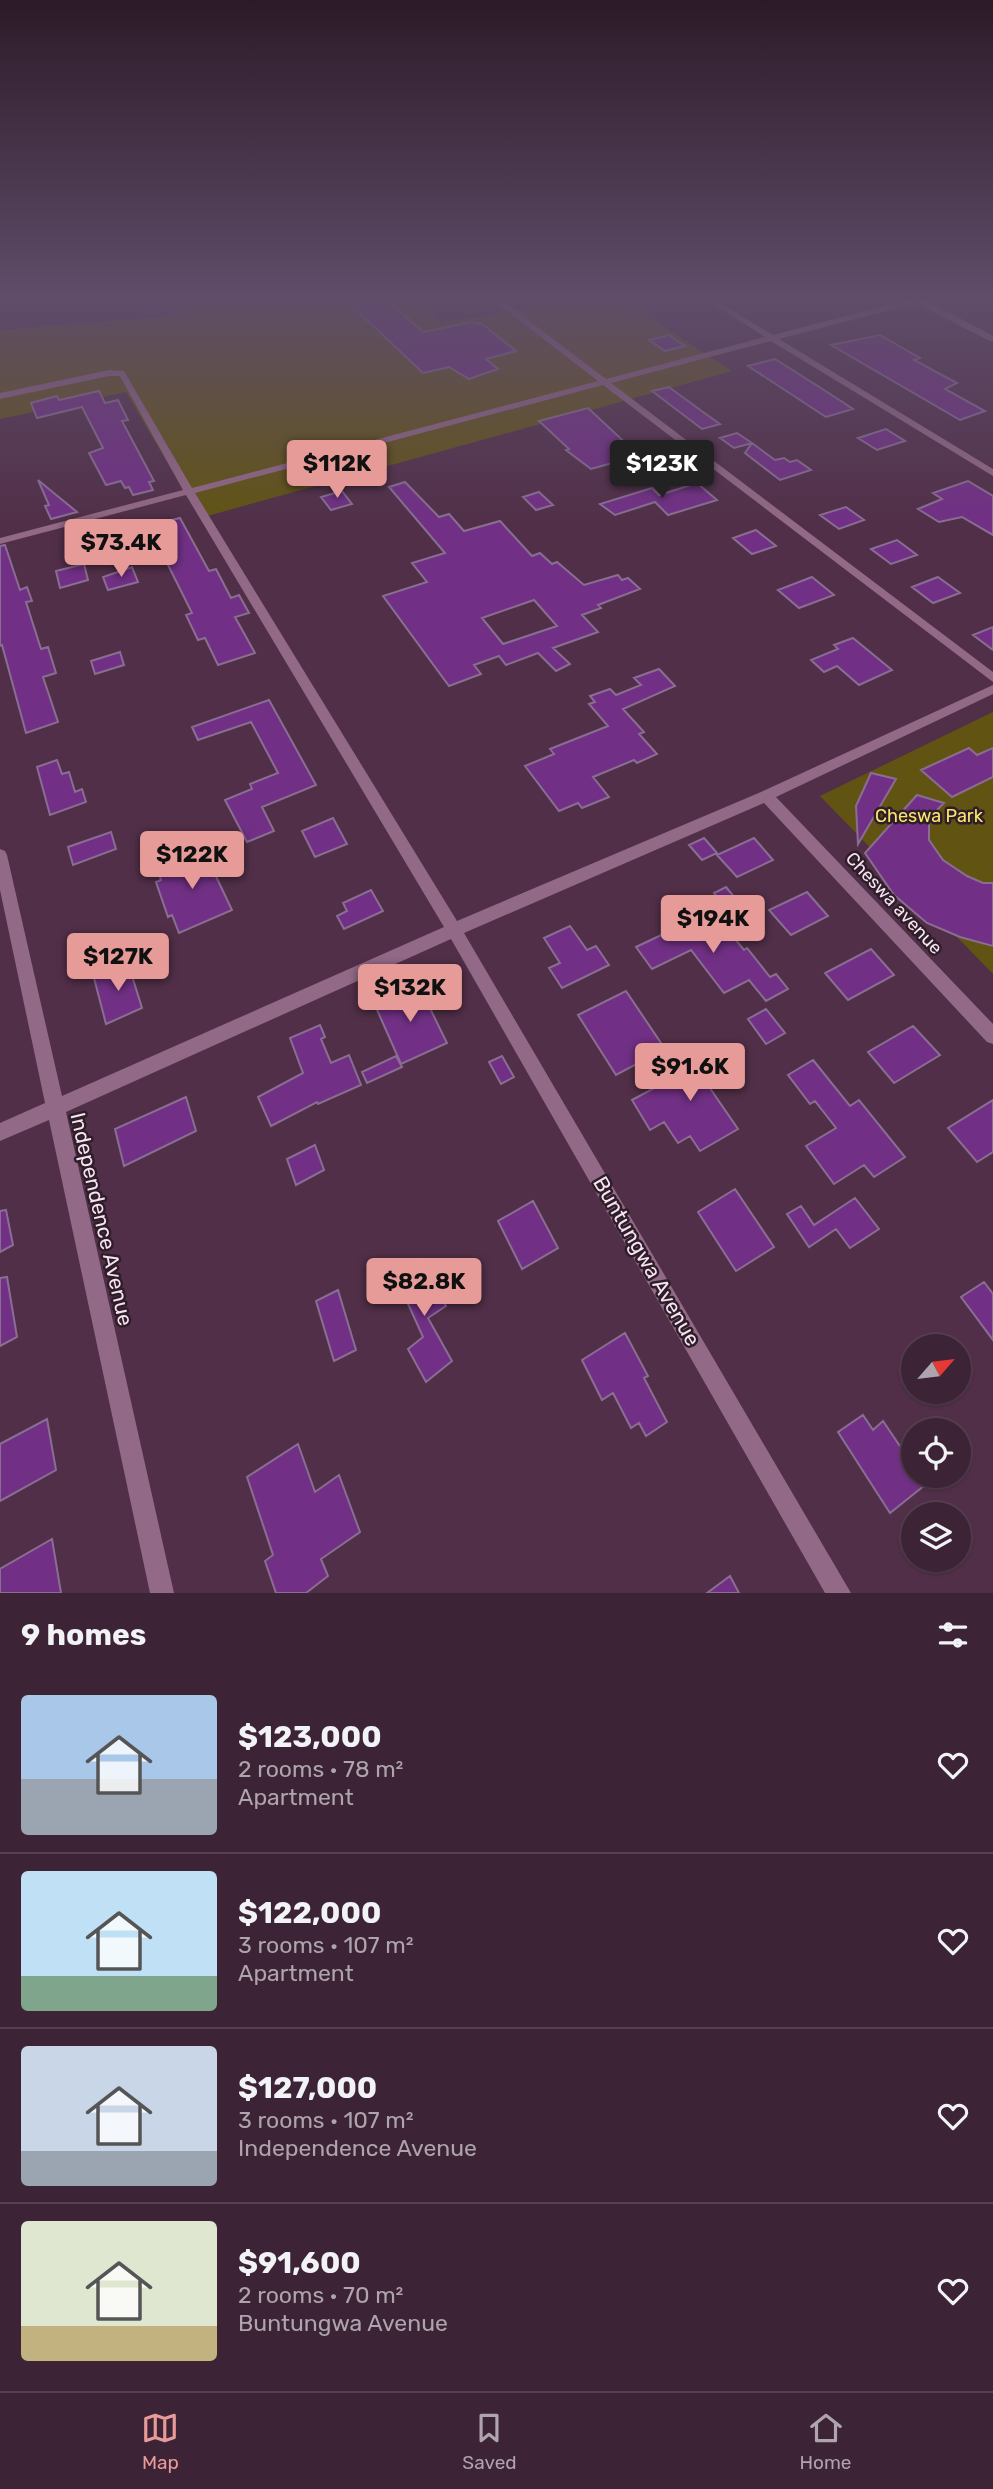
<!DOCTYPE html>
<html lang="en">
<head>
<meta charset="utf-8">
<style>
	body { margin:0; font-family:Rubik,sans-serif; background:#442b3e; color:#f1f3f6; height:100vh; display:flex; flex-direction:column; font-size:26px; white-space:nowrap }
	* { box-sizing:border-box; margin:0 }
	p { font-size:23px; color:#ada4ad }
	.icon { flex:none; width:38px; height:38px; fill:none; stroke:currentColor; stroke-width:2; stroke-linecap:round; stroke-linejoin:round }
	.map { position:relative; height:1593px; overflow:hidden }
	.panel { display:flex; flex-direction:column; background:#3d2336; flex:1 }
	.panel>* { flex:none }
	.needle { width:46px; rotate:62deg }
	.fabs { position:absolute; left:901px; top:1334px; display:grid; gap:14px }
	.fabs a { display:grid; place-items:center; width:70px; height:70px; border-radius:50%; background:#3d2336; box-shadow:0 2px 5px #0004,0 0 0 2px #564051; font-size:35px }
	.price { position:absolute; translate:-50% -60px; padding:0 16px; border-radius:7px; background:#e69b98; color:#111; font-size:23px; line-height:46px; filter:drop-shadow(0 2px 4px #0008) }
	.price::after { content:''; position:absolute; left:50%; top:42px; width:21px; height:16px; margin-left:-10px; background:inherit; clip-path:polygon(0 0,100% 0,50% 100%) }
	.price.on { background:#222; color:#fff }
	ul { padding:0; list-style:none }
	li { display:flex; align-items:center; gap:21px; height:175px; padding:0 21px }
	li+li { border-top:2px solid #564051 }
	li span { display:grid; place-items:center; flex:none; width:196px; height:140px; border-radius:7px; color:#555 }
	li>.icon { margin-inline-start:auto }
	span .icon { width:84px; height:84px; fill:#fffc; stroke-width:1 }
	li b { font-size:30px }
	h2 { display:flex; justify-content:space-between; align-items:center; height:84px; padding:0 21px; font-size:30px }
	.tab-bar { display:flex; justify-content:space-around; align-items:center; height:98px; border-top:2px solid #564051; background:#3d2336; font-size:19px; color:#ada4ad }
	.tab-bar a { display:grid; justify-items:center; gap:4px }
	.tab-bar .on { color:#e69b98 }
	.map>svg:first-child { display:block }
	.green { fill:#615413 }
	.building { fill:#713085; stroke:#896e92; stroke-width:2; fill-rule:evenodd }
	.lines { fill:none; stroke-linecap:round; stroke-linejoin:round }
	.street { fill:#926986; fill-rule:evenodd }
	.labels { text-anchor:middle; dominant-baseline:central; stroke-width:5; stroke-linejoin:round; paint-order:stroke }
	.park-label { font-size:18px; fill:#fde46d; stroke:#2d1e29 }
	.street-label { font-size:18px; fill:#f9e3f2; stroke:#2d1e29 }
	.near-street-label { font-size:21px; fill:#f9e3f2; stroke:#2d1e29 }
</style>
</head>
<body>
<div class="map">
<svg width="993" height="1593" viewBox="0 0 993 1593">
	<rect width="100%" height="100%" fill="#512f48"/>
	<!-- green -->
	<path class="green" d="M207,299H415L427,307L440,322L487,316L561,299H622L732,371L200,518L126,392L0,419V330L164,317Z
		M993,712V974L820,796Z"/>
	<!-- building -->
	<path class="building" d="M370,299H386L423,332L473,322L476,324L481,323L516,351L486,359L498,369L469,379L449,367L423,373L350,304Z
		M669,335L685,346L665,351L649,340Z
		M880,335L920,358L914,360L957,383L945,389L985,411L960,420L831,345Z
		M775,359L824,390L853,409L826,417L748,366Z
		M669,387L703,412L720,424L702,429L652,391Z
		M99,391L105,403L118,400L128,420L122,421L154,481L149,482L153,490L133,495L129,487L125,488L121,481L106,485L89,453L103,448L82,407L37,418L31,403L57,396L59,400Z
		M588,408L633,450L646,447L661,459L639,466L630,458L591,469L566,450L569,449L539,421Z
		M886,429L905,441L877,450L858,438Z
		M737,433L752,443L734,448L720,438Z
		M752,443L775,460L784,458L790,462L797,460L811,470L780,480L745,453Z
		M38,480L77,512L51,519L45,506L49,505Z
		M968,481L993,496V535L962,517L939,522L918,509L942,499L933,493Z
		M405,482L439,517L449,514L464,531L500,521L532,556L540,553L552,564L557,562L584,585L618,575L622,580L628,578L640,589L598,605L601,608L582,615L598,632L553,648L570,664L556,671L538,653L506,665L499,656L474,665L481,674L449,686L383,596L427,582L412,563L445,553L389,487ZM534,600L557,626L503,644L482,618Z
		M697,483L717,500L668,515L655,502L615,515L600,504L652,488L659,495Z
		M342,491L352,504L331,510L321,497Z
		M539,492L553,505L536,510L523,497Z
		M846,507L864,520L839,529L820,515Z
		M180,518L209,571L216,569L231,598L239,595L249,613L235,617L255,653L218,665L205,638L198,640L186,615L192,613L150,529L151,525Z
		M117,527L123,543L100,549L94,533Z
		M756,530L776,546L752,554L733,538Z
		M897,540L917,555L891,564L871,549Z
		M5,545L20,590L27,587L32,601L26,602L41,649L48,647L56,673L43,677L58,722L26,733L2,645L0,646V546Z
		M84,564L88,580L60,588L56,571Z
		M132,567L138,582L108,590L103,577Z
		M812,577L834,595L799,608L778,590Z
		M938,577L960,593L933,603L912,587Z
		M993,627V650L973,635Z
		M853,638L892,670L859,685L837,666L824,672L811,660L838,649L834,645Z
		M120,652L124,665L95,674L91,661Z
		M659,669L675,686L623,709L644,732L639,734L657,754L637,763L634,760L593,777L609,797L582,808L578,803L559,811L525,766L554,754L550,749L608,726L589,704L595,702L590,696L610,689L616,695L641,685L634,678Z
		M269,700L316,785L262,807L274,831L247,842L225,800L252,789L250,784L278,773L251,722L198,740L192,727Z
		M969,748L977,755L993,748V777L952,797L921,770Z
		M57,760L62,774L69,772L75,792L82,789L86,802L50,815L37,767Z
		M871,773L896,779L858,844L856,806Z
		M917,795L944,803L929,818V840L943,860L967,876L983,883H993V946L960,937L927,923L894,895L865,853Z
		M333,818L347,844L315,857L302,831Z
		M111,832L116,849L73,865L68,847Z
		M704,838L717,853L702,860L689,845Z
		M754,838L773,860L737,877L717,855Z
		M203,849L232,910L179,933L172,915L168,917L156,882L161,880L157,868Z
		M726,887L739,903L727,909L714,893Z
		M371,890L383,911L344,929L337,916L347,911L343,903Z
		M807,892L828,916L791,935L769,910Z
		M712,911L744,950L747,948L770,977L776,974L788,989L766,1001L749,980L724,993L691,950L652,969L636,947Z
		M570,926L587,950L596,946L609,965L562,988L549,968L560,963L544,938Z
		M871,949L894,975L848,1000L825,973Z
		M128,963L142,1008L106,1024L94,978Z
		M418,984L447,1043L401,1064L374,1003Z
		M626,991L665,1049L616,1075L578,1015Z
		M766,1009L785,1033L766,1044L748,1019Z
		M320,1025L325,1037L321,1039L331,1063L349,1055L361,1085L318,1104L317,1102L271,1126L258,1097L303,1073L290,1038Z
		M913,1026L940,1055L894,1083L868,1052Z
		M719,1044L735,1066L705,1081L738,1129L700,1151L690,1136L678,1143L664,1122L650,1130L632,1100L705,1061L700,1055Z
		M396,1056L402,1067L367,1083L362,1072Z
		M502,1056L514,1077L501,1084L489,1062Z
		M813,1060L850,1106L859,1100L905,1157L874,1177L864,1165L834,1184L806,1146L836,1128L815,1101L810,1104L788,1075Z
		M186,1097L196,1131L124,1166L115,1129Z
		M993,1100V1152L977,1162L948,1128Z
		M315,1145L324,1170L296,1185L287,1159Z
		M735,1189L774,1247L736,1271L698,1212Z
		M855,1198L879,1229L850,1248L836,1229L809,1247L787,1214L801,1206L814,1225Z
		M533,1201L558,1248L522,1269L498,1221Z
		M6,1210L13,1245L0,1252V1211Z
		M423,1259L446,1306L428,1318L452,1361L426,1382L408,1349L423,1337L395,1275Z
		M7,1277L17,1337L0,1346V1278Z
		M984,1282L993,1294V1340L961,1297Z
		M338,1290L356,1350L334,1361L316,1301Z
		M625,1333L648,1376L644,1378L667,1422L646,1436L639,1423L631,1428L613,1393L602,1400L582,1360Z
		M863,1415L873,1430L883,1421L914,1467V1475H919L925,1485L890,1513L838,1432Z
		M47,1419L56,1470L0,1501V1444Z
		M298,1444L315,1492L339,1475L360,1532L321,1559L328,1576L306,1593H276L265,1561L273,1555L247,1477Z
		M52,1539L61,1593H0V1569Z
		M730,1576L739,1593H707Z"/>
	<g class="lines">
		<!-- street -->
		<path class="street" d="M492,299H500L606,379L765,337L705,299H714L773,335L910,299H924L993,336V341H990L916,303L779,339L993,469V476L771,341L611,383L993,672V682L603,385L195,493L457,921L761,792L993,685V694L776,797L993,1024V1044L987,1042L764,803L464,933L851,1593H825L451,939L66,1112L174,1593H150L49,1120L0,1141V1123L45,1103L0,890V849L5,851L7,855L62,1096L444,927L186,495L0,544V538L183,490L121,378L119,376H109L0,399V393L109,370L124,371L192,488L598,381Z"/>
	</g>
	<!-- sky -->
	<linearGradient id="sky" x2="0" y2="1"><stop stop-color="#2d1a28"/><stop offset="0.57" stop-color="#5f4d6a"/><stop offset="1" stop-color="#5f4d6a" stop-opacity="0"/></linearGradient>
	<rect width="993" height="523" fill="url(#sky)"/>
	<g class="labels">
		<!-- park labels -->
		<g class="park-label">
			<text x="929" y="816">Cheswa Park</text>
		</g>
		<!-- street labels -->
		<g class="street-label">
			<text transform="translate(894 903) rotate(47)">Cheswa avenue</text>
		</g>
		<!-- near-street labels -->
		<g class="near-street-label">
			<text transform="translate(102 1219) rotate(77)">Independence Avenue</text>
			<text transform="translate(647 1261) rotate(60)">Buntungwa Avenue</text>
		</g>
	</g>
</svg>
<div class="fabs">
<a><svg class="needle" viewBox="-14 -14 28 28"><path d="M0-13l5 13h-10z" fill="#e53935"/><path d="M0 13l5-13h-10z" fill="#ada4ad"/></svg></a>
<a><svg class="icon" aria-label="locate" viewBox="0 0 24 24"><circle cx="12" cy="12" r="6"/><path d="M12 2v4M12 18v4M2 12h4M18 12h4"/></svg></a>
<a><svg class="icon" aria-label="layers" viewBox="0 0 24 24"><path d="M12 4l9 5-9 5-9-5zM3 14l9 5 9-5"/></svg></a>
</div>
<b class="price" style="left:337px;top:500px">$112K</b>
<b class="price on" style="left:662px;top:500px">$123K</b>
<b class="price" style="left:121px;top:579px">$73.4K</b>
<b class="price" style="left:192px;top:891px">$122K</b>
<b class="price" style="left:713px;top:955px">$194K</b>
<b class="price" style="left:118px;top:993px">$127K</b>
<b class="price" style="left:410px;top:1024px">$132K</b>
<b class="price" style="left:690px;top:1103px">$91.6K</b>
<b class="price" style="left:424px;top:1318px">$82.8K</b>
</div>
<section class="panel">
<h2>9 homes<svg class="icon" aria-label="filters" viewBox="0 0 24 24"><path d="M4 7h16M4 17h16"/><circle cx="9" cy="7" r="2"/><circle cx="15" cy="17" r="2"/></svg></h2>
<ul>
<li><span style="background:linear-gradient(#a9c7e8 60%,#9aa5b1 0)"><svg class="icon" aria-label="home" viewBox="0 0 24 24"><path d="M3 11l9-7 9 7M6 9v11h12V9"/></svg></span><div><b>$123,000</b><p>2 rooms · 78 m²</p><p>Apartment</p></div><svg class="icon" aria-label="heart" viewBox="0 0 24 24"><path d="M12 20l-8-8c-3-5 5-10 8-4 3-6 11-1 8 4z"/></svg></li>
<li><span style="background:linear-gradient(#bfe0f5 75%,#7fa58c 0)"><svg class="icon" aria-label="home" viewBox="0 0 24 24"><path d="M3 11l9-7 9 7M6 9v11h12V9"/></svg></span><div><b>$122,000</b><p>3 rooms · 107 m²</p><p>Apartment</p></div><svg class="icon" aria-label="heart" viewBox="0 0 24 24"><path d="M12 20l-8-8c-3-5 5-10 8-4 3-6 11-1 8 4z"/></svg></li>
<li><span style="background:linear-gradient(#c9d6e8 75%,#9aa5b1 0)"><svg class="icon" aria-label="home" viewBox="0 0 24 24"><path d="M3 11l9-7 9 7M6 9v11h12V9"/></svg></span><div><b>$127,000</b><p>3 rooms · 107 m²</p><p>Independence Avenue</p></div><svg class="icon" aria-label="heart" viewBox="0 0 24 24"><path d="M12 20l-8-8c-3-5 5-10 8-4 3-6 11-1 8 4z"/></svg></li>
<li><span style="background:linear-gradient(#dfe7d0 75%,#c2b280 0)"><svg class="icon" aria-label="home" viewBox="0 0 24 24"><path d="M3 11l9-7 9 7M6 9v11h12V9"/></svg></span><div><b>$91,600</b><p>2 rooms · 70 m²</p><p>Buntungwa Avenue</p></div><svg class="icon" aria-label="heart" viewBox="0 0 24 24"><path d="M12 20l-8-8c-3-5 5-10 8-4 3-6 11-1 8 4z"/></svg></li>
</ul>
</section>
<nav class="tab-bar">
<a class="on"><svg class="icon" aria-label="map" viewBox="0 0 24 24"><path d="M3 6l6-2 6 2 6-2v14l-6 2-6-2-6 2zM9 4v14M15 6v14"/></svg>Map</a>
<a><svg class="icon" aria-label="saved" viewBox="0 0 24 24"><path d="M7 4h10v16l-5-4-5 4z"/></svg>Saved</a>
<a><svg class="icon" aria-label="home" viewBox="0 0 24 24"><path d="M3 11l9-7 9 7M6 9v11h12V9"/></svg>Home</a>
</nav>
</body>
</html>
